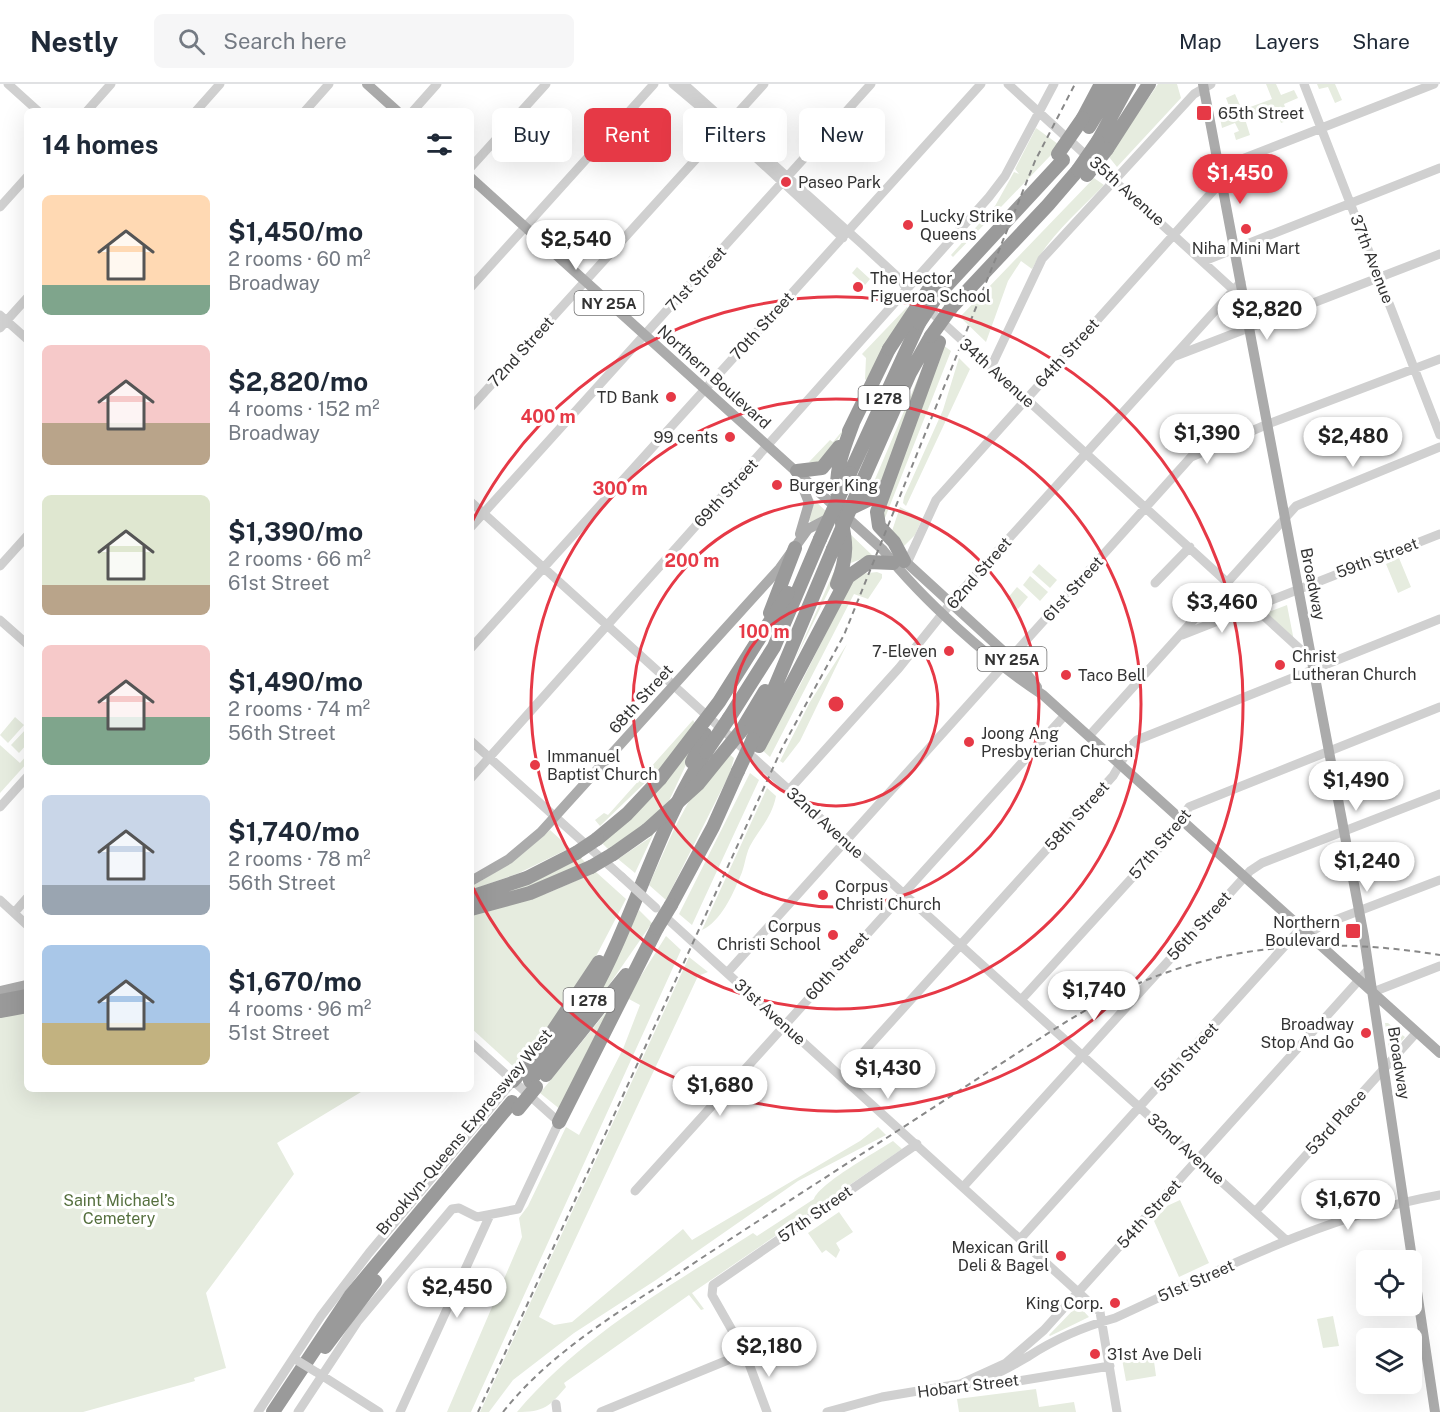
<!DOCTYPE html>
<html lang="en">
<head>
<meta charset="utf-8">
<style>
	body { margin:0; font-family:"Public Sans",sans-serif; background:#f6f6f7; color:#1f2937; height:100vh; display:flex; flex-direction:column; font-size:22px; white-space:nowrap }
	* { box-sizing:border-box; margin:0 }
	p { font-size:20px; color:#747a83 }
	.icon { flex:none; width:33px; height:33px; fill:none; stroke:currentColor; stroke-width:2; stroke-linecap:round; stroke-linejoin:round }
	.map { position:relative; flex:1; overflow:hidden }
	.drawer { position:absolute; left:24px; top:24px; width:450px; height:984px; display:flex; flex-direction:column; background:#fff; border-radius:9px; box-shadow:0 6px 24px #0002 }
	.drawer>* { flex:none }
	.top-card { position:absolute; left:492px; top:24px; width:570px; height:54px; display:flex; gap:12px }
	.controls { position:absolute; left:1356px; top:1166px; display:grid; gap:12px }
	.controls a { display:grid; place-items:center; width:66px; height:66px; border-radius:9px; background:#fff; box-shadow:0 6px 24px #0002; font-size:30px }
	.price { position:absolute; translate:-50% -51px; padding:0 14px; border-radius:21px; background:#fff; color:#222; font-size:20px; line-height:39px; filter:drop-shadow(0 2px 3px #0008) }
	.price::after { content:''; position:absolute; left:50%; top:36px; width:18px; height:14px; margin-left:-9px; background:inherit; clip-path:polygon(0 0,100% 0,50% 100%) }
	.price.active { background:#e63946; color:#fff }
	ul { padding:0; list-style:none }
	li { display:flex; align-items:center; gap:18px; height:150px; padding:0 18px }
	li span { display:grid; place-items:center; flex:none; width:168px; height:120px; border-radius:9px; color:#555 }
	li>.icon { margin-inline-start:auto }
	span .icon { width:72px; height:72px; fill:#fffc; stroke-width:1 }
	li b { font-size:26px }
	h2 { display:flex; justify-content:space-between; align-items:center; height:72px; padding:0 18px; font-size:26px }
	.chip { padding:0 21px; border-radius:9px; background:#fff; box-shadow:0 6px 24px #0002; font-size:21px; line-height:54px }
	.chip.active { background:#e63946; color:#fff }
	header { display:flex; align-items:center; gap:36px; box-sizing:border-box; height:84px; padding:0 30px; background:#fff; border-bottom:2px solid #e0e1e3 }
	header strong { font-size:28px }
	nav { display:flex; gap:33px; margin-inline-start:auto; font-size:21px }
	.search { width:420px; height:54px; background:#f6f6f7; display:flex; align-items:center; gap:15px; box-sizing:border-box; padding:0 21px; border-radius:9px; color:#747a83; font-size:22px }
	.map>svg:first-child { display:block }
	.green { fill:#e6ecdf }
	.lines { fill:none; stroke-linecap:round; stroke-linejoin:round }
	.minor { stroke:#d0d0d0; stroke-width:9 }
	.major { stroke:#ababab; stroke-width:10 }
	.highway { stroke:#9a9a9a; stroke-width:14 }
	.rail { stroke:#888; stroke-width:2; stroke-dasharray:6 4.5; stroke-linecap:butt }
	.minor-bridge { stroke:#d0d0d0; stroke-width:9 }
	.highway-bridge { stroke:#9a9a9a; stroke-width:14 }
	.ring { fill:none; stroke:#e63946; stroke-width:3 }
	.poi-dot { fill:#e63946; stroke:#fff; stroke-width:2 }
	.labels { text-anchor:middle; dominant-baseline:central; stroke-width:6; stroke-linejoin:round; paint-order:stroke }
	.shield { fill:#fff; stroke:#707070; stroke-width:1.5 }
	.shield-label { font-size:15px; font-weight:bold; fill:#333 }
	.poi-label { font-size:16px; fill:#333; stroke:#fff; text-anchor:start }
	.street-label { font-size:16px; fill:#333; stroke:#fff }
	.park-label { font-size:16px; fill:#56703f; stroke:#fff }
	.centre { fill:#e63946; stroke:#fff; stroke-width:3 }
	.ring-label { font-size:18px; text-anchor:middle; font-weight:bold; fill:#e63946; stroke:#fff; stroke-width:6; stroke-linejoin:round; paint-order:stroke }
</style>
</head>
<body>
<header>
<strong>Nestly</strong>
<div class="search"><svg class="icon" aria-label="search" viewBox="0 0 24 24"><circle cx="10" cy="10" r="6"/><path d="M15 15l6 6"/></svg>Search here</div>
<nav><a>Map</a><a>Layers</a><a>Share</a></nav>
</header>
<div class="map">
<svg width="1440" height="1328" viewBox="0 0 1440 1328">
	<rect width="100%" height="100%" fill="#fff"/>
	<!-- green -->
	<path class="green" d="M1158,0H1177L1181,14L1117,83L1109,73C1123,47 1142,25 1158,0Z
		M1266,0H1276L1281,11L1294,6L1298,14L1284,20L1289,36L1281,39L1275,23L1245,35L1250,51L1236,56L1234,49L1239,47L1235,39L1222,44L1220,34L1232,30L1226,14L1235,10L1242,26L1272,15Z
		M1317,0H1335L1342,16L1335,19L1328,3L1319,5Z
		M1036,44L1058,60L1051,71L953,173L951,171L995,122L1014,88L1019,90L1015,85Z
		M1094,94L1104,101C1078,128 1049,152 1032,185L1021,177L1008,197L986,258L960,233Z
		M857,183L870,195L865,201L852,189Z
		M907,223L909,225L869,299L865,295L866,274L862,270Z
		M943,261L951,267L883,439L881,425Z
		M959,274L970,285L906,422L903,419L904,413L943,326Z
		M922,285L884,391L879,401L870,407Z
		M848,340L821,381L809,378L830,356L833,358Z
		M812,414L829,430L811,438L809,436Z
		M900,423L922,435L915,451L904,462L891,450Z
		M849,449L872,471L848,480Z
		M840,474L838,488L793,580Z
		M1399,474L1411,503L1398,509L1386,480Z
		M1039,480L1057,496L1050,504L1032,488Z
		M877,488L882,490V494L868,515L854,510L770,673L762,666L800,601L853,495L860,490Z
		M1030,492L1048,508L1040,517L1023,501Z
		M1017,503L1028,513L1018,525L1007,515Z
		M1287,521L1294,557L1263,530Z
		M847,560L800,657L783,679L780,677L810,618Z
		M15,633L24,641L8,659L0,651Z
		M693,636L701,649L635,789L618,775L651,753L643,741L608,765L602,759L664,698L654,690L600,742L595,736L604,729L608,731Z
		M27,644V660L19,669L11,661Z
		M0,661L20,679L27,671V679L0,709Z
		M719,662L734,674L730,689L666,816L649,801L675,743Z
		M750,689L759,696L692,841L679,830Z
		M767,704L776,712C772,733 760,744 750,762C745,772 745,783 740,793C732,812 721,837 702,846Z
		M550,746L570,764L519,789L471,806V803L515,776Z
		M580,773L585,778L547,797L494,813L532,799Z
		M596,788L626,815L582,899L517,986L471,944V831L548,809Z
		M639,826L652,839L593,924L592,923Z
		M666,852L681,866L471,1328H447L522,1153L519,1134L528,1122L566,1043L579,1051L623,965L640,921L627,914Z
		M689,873L708,888L698,892L539,1233L554,1241L572,1238L683,1145L692,1156L860,1057L878,1043L886,1051L798,1097L656,1196L574,1249L513,1296L489,1328H480Z
		M620,911L561,1026L540,1009Z
		M27,928V1005H366L277,1059L294,1090L206,1209L226,1284L194,1294L195,1297L83,1328H0V933Z
		M1385,939H1388L1405,953L1392,968L1389,965Z
		M893,1057L902,1065L692,1209L704,1225L701,1226L689,1211L564,1299L566,1303C549,1323 544,1328 517,1328C581,1252 671,1201 753,1149L757,1152L814,1115C820,1099 876,1068 893,1057Z
		M1180,1116L1209,1179L1179,1193L1154,1137L1167,1122Z
		M839,1128L853,1148L836,1159L840,1166L836,1174L826,1166L822,1169L808,1149Z
		M1078,1221L1089,1233L1050,1252L1049,1251Z
		M1333,1232L1339,1262L1323,1264L1317,1235Z
		M1153,1270L1156,1292L1126,1297L1122,1275Z
		M1036,1305L1039,1323L1074,1318L1076,1328H959L957,1315Z"/>
	<g class="lines">
		<!-- minor -->
		<path class="minor" d="M8,0L38,27
			M673,0L711,32
			M684,0L862,160L901,196L907,206L1312,576
			M1008,0L1238,210
			M1304,0L1440,351
			M87,27L111,0
			M196,27L220,0
			M305,27L329,0
			M413,27L437,0
			M739,58L843,154
			M471,83L546,0
			M1219,84L1434,0
			M0,123L27,93
			M1204,177L1440,84
			M471,203L654,0
			M0,231L27,255
			M0,244L27,214
			M1173,273L1440,170
			M991,283L1042,175L1194,10L1211,0
			M471,323L764,0
			M471,418L1286,1156
			M471,443L871,0
			M907,479L936,416L1221,98
			M0,482L27,452
			M1155,499L1190,463
			M0,536L27,560
			M1182,551L1440,450
			M471,564L981,0
			M1089,652L1296,422L1440,363
			M471,657L622,793
			M471,694L989,113L1005,92L1054,0
			M789,706L899,584L955,514L1241,198
			M0,723L27,693
			M0,816L27,841
			M14,829L27,814
			M662,830L1100,1228L1117,1328
			M1308,850L1322,841L1440,796
			M727,889L1191,373L1268,340L1440,275
			M1373,908L1440,882
			M1021,916L1170,752L1189,723L1440,623
			M842,992L1113,692L1130,663L1137,656L1440,535
			M963,1103L1250,787L1262,779L1440,710
			M635,1107L1065,631
			M1255,1128L1417,948
			M1020,1155L1301,844
			M318,1289L379,1328
			M982,1294C1000,1290 1013,1281 1029,1272C1055,1255 1086,1242 1115,1234C1222,1185 1323,1132 1440,1111
			M960,1300L1006,1279L1044,1246L1369,885
			M556,1320L557,1328
			M258,1328L321,1232L369,1169L513,997
			M298,1328L358,1237L452,1125L459,1124L477,1133L518,1125L559,1038L471,959
			M400,1328L490,1131
			M601,1328L745,1269
			M767,1328L745,1269L712,1211L713,1201L917,1060
			M827,1328L882,1313L960,1300L994,1301L1110,1282"/>
		<!-- major -->
		<path class="major" d="M367,0L397,27
			M1203,0L1364,853L1435,1328
			M471,94L883,466C922,515 990,577 1043,611L1440,969
			M798,391L809,419L800,450
			M897,474L907,479L1023,585L1037,603
			M471,797L509,775L541,748L780,484L808,445L833,432
			M0,907L27,901"/>
		<!-- highway -->
		<path class="highway" d="M1083,34L1101,0
			M1089,43L1115,0
			M1098,57L1129,0
			M1107,65L1149,0
			M937,212L1063,76
			M951,224L1048,121L1078,86
			M849,347L889,265
			M797,387L822,384L839,363
			M850,389L919,239
			M861,400L910,289L931,252
			M843,428L868,416L883,403
			M904,477L894,458L879,442L877,428L939,258
			M837,500C855,455 838,444 837,403C837,379 845,361 853,339
			M770,529L795,464
			M729,634L774,563L820,455
			M741,647L765,607
			M753,655L833,465
			M759,662L848,493L869,478L893,479
			M692,678L705,650
			M597,755L627,730L660,695
			M613,770L647,746
			M471,813L527,794L576,769
			M671,821L713,743L738,687
			M471,825L530,809L591,783
			M0,917L27,912
			M0,927L27,922
			M546,991L626,891
			M513,997L541,965L599,878
			M530,997C552,970 574,942 591,912C635,833 657,743 706,668
			M559,1038L657,844
			M325,1263L375,1197
			M273,1328L351,1211L512,1018"/>
		<!-- rail -->
		<path class="rail" d="M478,1328L783,662L844,551L1035,77L1075,0
			M503,1328C549,1270 615,1230 676,1191C736,1151 797,1112 857,1073C910,1039 963,1004 1016,970C1065,938 1112,907 1168,888C1256,857 1349,856 1440,871"/>
		<!-- minor-bridge -->
		<path class="minor-bridge" d="M622,793L656,824
			M298,1277L316,1288"/>
		<!-- highway-bridge -->
		<path class="highway-bridge" d="M1058,70L1083,34
			M1078,86L1098,57
			M1087,91L1107,65
			M919,239L937,212
			M931,252L951,224
			M889,265L929,205
			M820,455L850,389
			M833,465L861,400
			M706,668L729,634
			M738,687L753,655
			M660,695L719,618L788,509
			M647,746L698,700L741,647
			M576,769L597,755
			M591,783L613,770
			M657,844L671,821
			M518,1025L536,1003"/>
	</g>
	<!-- distance rings -->
	<g class="ring">
		<circle cx="836" cy="620" r="102"/>
		<circle cx="836" cy="620" r="203"/>
		<circle cx="836" cy="620" r="305"/>
		<path d="M472 438A407 407 0 1 1 472 802"/>
	</g>
	<!-- markers -->
	<g class="poi-dot">
		<rect x="1196" y="21" width="16" height="16" rx="3"/>
		<circle cx="786" cy="98" r="6"/>
		<circle cx="908" cy="141" r="6"/>
		<circle cx="1246" cy="145" r="6"/>
		<circle cx="858" cy="203" r="6"/>
		<circle cx="671" cy="313" r="6"/>
		<circle cx="730" cy="353" r="6"/>
		<circle cx="777" cy="401" r="6"/>
		<circle cx="949" cy="567" r="6"/>
		<circle cx="1280" cy="581" r="6"/>
		<circle cx="1066" cy="591" r="6"/>
		<circle cx="969" cy="658" r="6"/>
		<circle cx="535" cy="681" r="6"/>
		<circle cx="823" cy="811" r="6"/>
		<rect x="1345" y="839" width="16" height="16" rx="3"/>
		<circle cx="833" cy="851" r="6"/>
		<circle cx="1366" cy="949" r="6"/>
		<circle cx="1061" cy="1172" r="6"/>
		<circle cx="1115" cy="1219" r="6"/>
		<circle cx="1095" cy="1270" r="6"/>
	</g>
	<g class="labels">
		<!-- shield labels -->
		<g class="shield">
			<rect x="574.5" y="207" width="69" height="24" rx="4.5"/>
			<rect x="858.5" y="302" width="51" height="24" rx="4.5"/>
			<rect x="977.5" y="563" width="69" height="24" rx="4.5"/>
			<rect x="563.5" y="904" width="51" height="24" rx="4.5"/>
		</g>
		<g class="shield-label">
			<text x="609" y="219">NY 25A</text>
			<text x="884" y="314">I 278</text>
			<text x="1012" y="575">NY 25A</text>
			<text x="589" y="916">I 278</text>
		</g>
		<!-- poi labels -->
		<g class="poi-label">
			<text x="1218" y="29">65th Street</text>
			<text x="798" y="98">Paseo Park</text>
			<text x="920" y="132">Lucky Strike<tspan x="920" dy="18">Queens</tspan></text>
			<text x="1246" y="164" text-anchor="middle">Niha Mini Mart</text>
			<text x="870" y="194">The Hector<tspan x="870" dy="18">Figueroa School</tspan></text>
			<text x="659" y="313" text-anchor="end">TD Bank</text>
			<text x="718" y="353" text-anchor="end">99 cents</text>
			<text x="789" y="401">Burger King</text>
			<text x="937" y="567" text-anchor="end">7-Eleven</text>
			<text x="1292" y="572">Christ<tspan x="1292" dy="18">Lutheran Church</tspan></text>
			<text x="1078" y="591">Taco Bell</text>
			<text x="981" y="649">Joong Ang<tspan x="981" dy="18">Presbyterian Church</tspan></text>
			<text x="547" y="672">Immanuel<tspan x="547" dy="18">Baptist Church</tspan></text>
			<text x="835" y="802">Corpus<tspan x="835" dy="18">Christi Church</tspan></text>
			<text x="1340" y="838" text-anchor="end">Northern<tspan x="1340" dy="18">Boulevard</tspan></text>
			<text x="821" y="842" text-anchor="end">Corpus<tspan x="821" dy="18">Christi School</tspan></text>
			<text x="1354" y="940" text-anchor="end">Broadway<tspan x="1354" dy="18">Stop And Go</tspan></text>
			<text x="1049" y="1163" text-anchor="end">Mexican Grill<tspan x="1049" dy="18">Deli &amp; Bagel</tspan></text>
			<text x="1103" y="1219" text-anchor="end">King Corp.</text>
			<text x="1107" y="1270">31st Ave Deli</text>
		</g>
		<!-- street labels -->
		<g class="street-label">
			<text transform="translate(1127 107) rotate(42)">35th Avenue</text>
			<text transform="translate(1372 175) rotate(69)">37th Avenue</text>
			<text transform="translate(696 195) rotate(-48)">71st Street</text>
			<text transform="translate(762 242) rotate(-48)">70th Street</text>
			<text transform="translate(521 268) rotate(-48)">72nd Street</text>
			<text transform="translate(1067 269) rotate(-48)">64th Street</text>
			<text transform="translate(997 289) rotate(42)">34th Avenue</text>
			<text transform="translate(714 293) rotate(42)">Northern Boulevard</text>
			<text transform="translate(726 409) rotate(-48)">69th Street</text>
			<text transform="translate(1377 474) rotate(-21)">59th Street</text>
			<text transform="translate(979 489) rotate(-49)">62nd Street</text>
			<text transform="translate(1313 500) rotate(79)">Broadway</text>
			<text transform="translate(1073 505) rotate(-48)">61st Street</text>
			<text transform="translate(641 615) rotate(-48)">68th Street</text>
			<text transform="translate(1077 732) rotate(-48)">58th Street</text>
			<text transform="translate(825 739) rotate(42)">32nd Avenue</text>
			<text transform="translate(1160 760) rotate(-50)">57th Street</text>
			<text transform="translate(1199 842) rotate(-48)">56th Street</text>
			<text transform="translate(837 882) rotate(-48)">60th Street</text>
			<text transform="translate(770 928) rotate(42)">31st Avenue</text>
			<text transform="translate(1186 973) rotate(-48)">55th Street</text>
			<text transform="translate(1399 979) rotate(81)">Broadway</text>
			<text transform="translate(1336 1038) rotate(-48)">53rd Place</text>
			<text transform="translate(464 1048) rotate(-50)">Brooklyn-Queens Expressway West</text>
			<text transform="translate(1186 1065) rotate(42)">32nd Avenue</text>
			<text transform="translate(815 1130) rotate(-35)">57th Street</text>
			<text transform="translate(1149 1130) rotate(-48)">54th Street</text>
			<text transform="translate(1196 1197) rotate(-24)">51st Street</text>
			<text transform="translate(968 1302) rotate(-7)">Hobart Street</text>
		</g>
		<!-- park labels -->
		<g class="park-label">
			<text x="119" y="1116">Saint Michael’s<tspan x="119" dy="18">Cemetery</tspan></text>
		</g>
	</g>
	<circle cx="836" cy="620" r="9" class="centre"/>
	<g class="ring-label">
		<text x="548" y="339">400 m</text>
		<text x="620" y="411">300 m</text>
		<text x="692" y="483">200 m</text>
		<text x="764" y="554">100 m</text>
	</g>
</svg>
<div class="controls">
<a><svg class="icon" aria-label="locate" viewBox="0 0 24 24"><circle cx="12" cy="12" r="6"/><path d="M12 2v4M12 18v4M2 12h4M18 12h4"/></svg></a>
<a><svg class="icon" aria-label="layers" viewBox="0 0 24 24"><path d="M12 4l9 5-9 5-9-5zM3 14l9 5 9-5"/></svg></a>
</div>
<b class="price active" style="left:1240px;top:121px">$1,450</b>
<b class="price" style="left:576px;top:187px">$2,540</b>
<b class="price" style="left:1267px;top:257px">$2,820</b>
<b class="price" style="left:1207px;top:381px">$1,390</b>
<b class="price" style="left:1353px;top:384px">$2,480</b>
<b class="price" style="left:1222px;top:550px">$3,460</b>
<b class="price" style="left:1356px;top:728px">$1,490</b>
<b class="price" style="left:1367px;top:809px">$1,240</b>
<b class="price" style="left:1094px;top:938px">$1,740</b>
<b class="price" style="left:888px;top:1016px">$1,430</b>
<b class="price" style="left:720px;top:1033px">$1,680</b>
<b class="price" style="left:1348px;top:1147px">$1,670</b>
<b class="price" style="left:457px;top:1235px">$2,450</b>
<b class="price" style="left:769px;top:1294px">$2,180</b>
<div class="top-card">
<a class="chip">Buy</a>
<a class="chip active">Rent</a>
<a class="chip">Filters</a>
<a class="chip">New</a>
</div>
<section class="drawer">
<h2>14 homes<svg class="icon" aria-label="filters" viewBox="0 0 24 24"><path d="M4 7h16M4 17h16"/><circle cx="9" cy="7" r="2"/><circle cx="15" cy="17" r="2"/></svg></h2>
<ul>
<li><span style="background:linear-gradient(#ffd9b3 75%,#7fa58c 0)"><svg class="icon" aria-label="home" viewBox="0 0 24 24"><path d="M3 11l9-7 9 7M6 9v11h12V9"/></svg></span><div><b>$1,450/mo</b><p>2 rooms · 60 m²</p><p>Broadway</p></div></li>
<li><span style="background:linear-gradient(#f6c9c9 65%,#b9a48a 0)"><svg class="icon" aria-label="home" viewBox="0 0 24 24"><path d="M3 11l9-7 9 7M6 9v11h12V9"/></svg></span><div><b>$2,820/mo</b><p>4 rooms · 152 m²</p><p>Broadway</p></div></li>
<li><span style="background:linear-gradient(#dfe7d0 75%,#b9a48a 0)"><svg class="icon" aria-label="home" viewBox="0 0 24 24"><path d="M3 11l9-7 9 7M6 9v11h12V9"/></svg></span><div><b>$1,390/mo</b><p>2 rooms · 66 m²</p><p>61st Street</p></div></li>
<li><span style="background:linear-gradient(#f6c9c9 60%,#7fa58c 0)"><svg class="icon" aria-label="home" viewBox="0 0 24 24"><path d="M3 11l9-7 9 7M6 9v11h12V9"/></svg></span><div><b>$1,490/mo</b><p>2 rooms · 74 m²</p><p>56th Street</p></div></li>
<li><span style="background:linear-gradient(#c9d6e8 75%,#9aa5b1 0)"><svg class="icon" aria-label="home" viewBox="0 0 24 24"><path d="M3 11l9-7 9 7M6 9v11h12V9"/></svg></span><div><b>$1,740/mo</b><p>2 rooms · 78 m²</p><p>56th Street</p></div></li>
<li><span style="background:linear-gradient(#a9c7e8 65%,#c2b280 0)"><svg class="icon" aria-label="home" viewBox="0 0 24 24"><path d="M3 11l9-7 9 7M6 9v11h12V9"/></svg></span><div><b>$1,670/mo</b><p>4 rooms · 96 m²</p><p>51st Street</p></div></li>
</ul>
</section>
</div>
</body>
</html>
